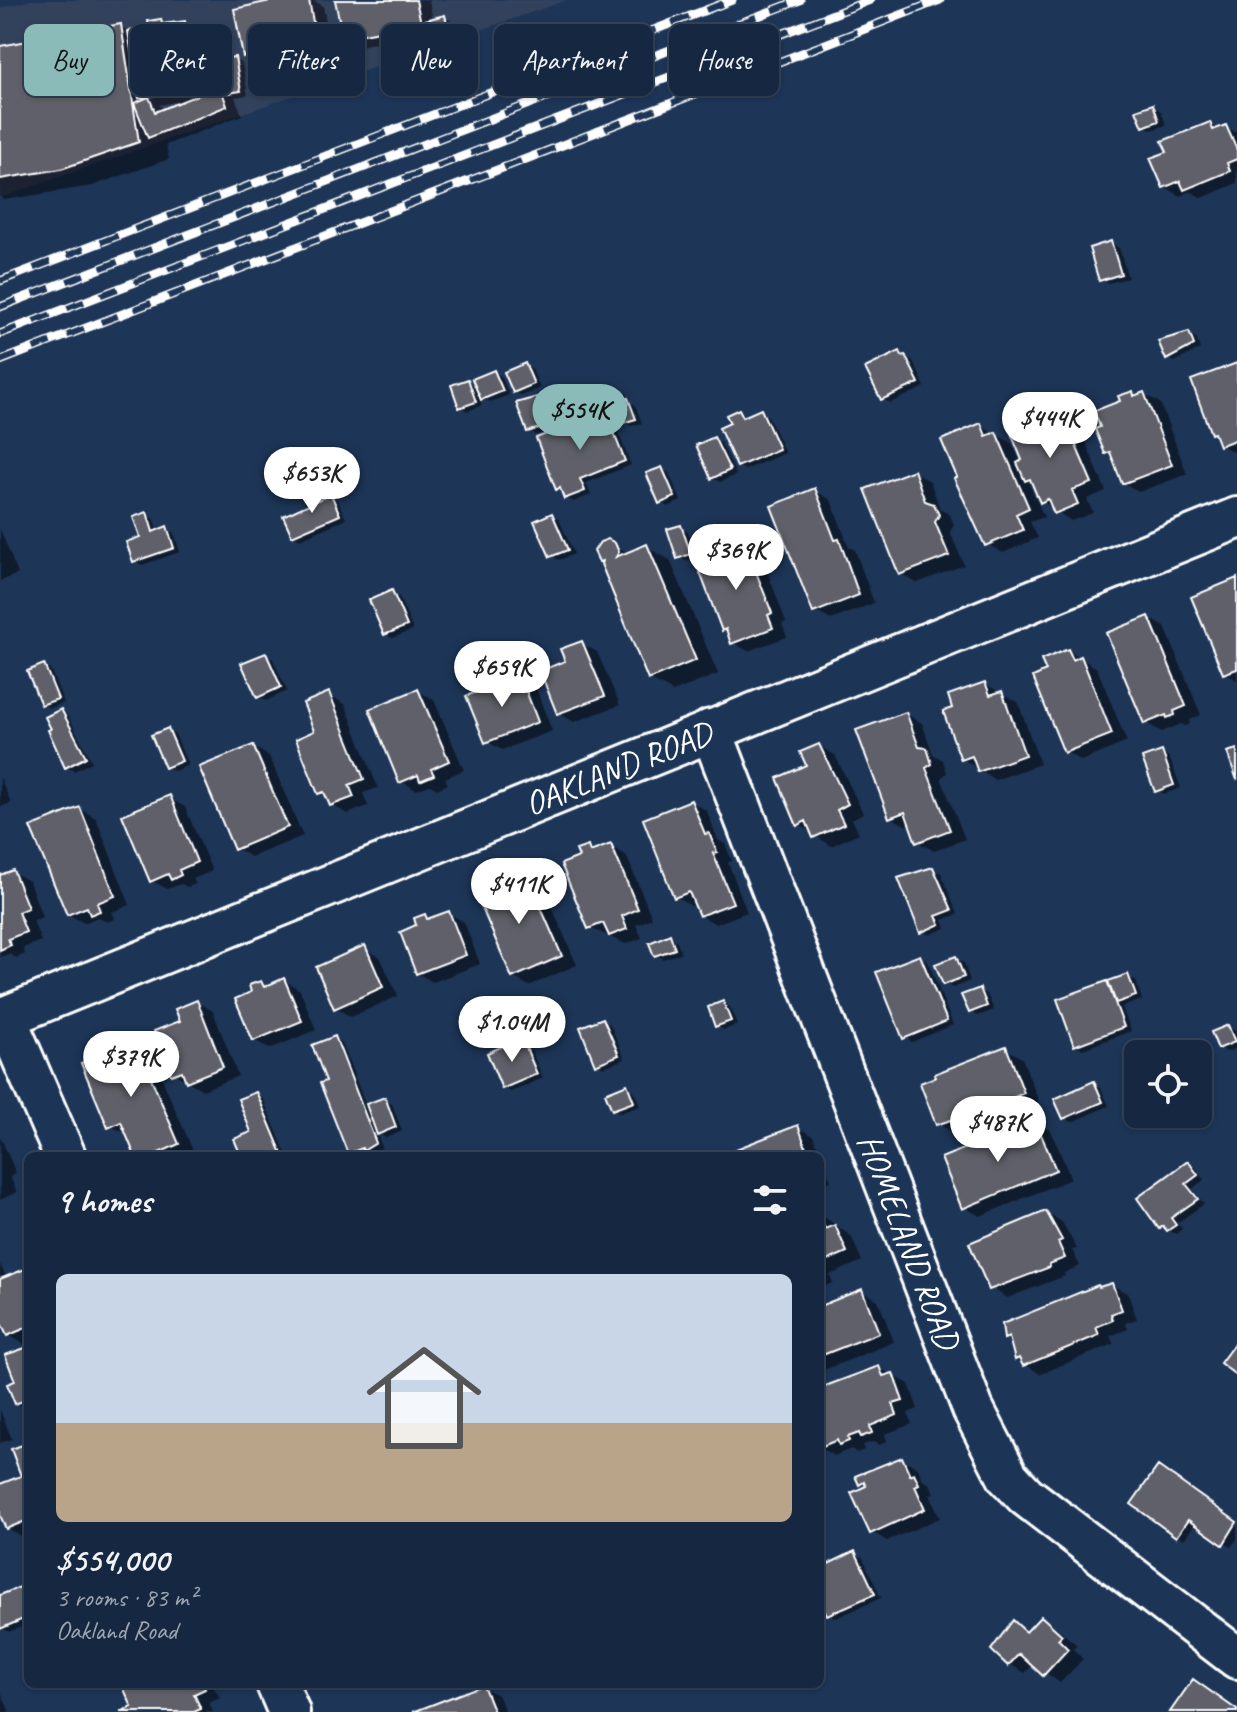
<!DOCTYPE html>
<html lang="en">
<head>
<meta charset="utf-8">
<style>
	body { margin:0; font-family:Caveat,sans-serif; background:#1f3048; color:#f1f3f6; height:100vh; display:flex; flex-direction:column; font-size:30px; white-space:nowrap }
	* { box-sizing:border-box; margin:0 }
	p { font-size:26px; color:#9ea6b1 }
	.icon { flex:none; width:44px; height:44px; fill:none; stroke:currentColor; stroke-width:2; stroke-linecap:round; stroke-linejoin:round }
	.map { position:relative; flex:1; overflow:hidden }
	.sheet { position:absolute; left:24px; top:1152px; width:800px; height:536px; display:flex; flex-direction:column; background:#162841; border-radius:12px; box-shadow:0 2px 6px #0004,0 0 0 2px #35445a }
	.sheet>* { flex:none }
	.banner { position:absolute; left:24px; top:24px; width:800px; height:72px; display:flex; gap:16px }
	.fabs { position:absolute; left:1124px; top:1040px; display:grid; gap:16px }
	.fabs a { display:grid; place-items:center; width:88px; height:88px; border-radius:12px; background:#162841; box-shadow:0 2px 6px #0004,0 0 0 2px #35445a; font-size:40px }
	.price { position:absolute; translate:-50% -68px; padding:0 18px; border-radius:28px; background:#fff; color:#222; font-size:26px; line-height:52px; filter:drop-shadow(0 2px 4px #0008) }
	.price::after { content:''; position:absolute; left:50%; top:48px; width:24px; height:18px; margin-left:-12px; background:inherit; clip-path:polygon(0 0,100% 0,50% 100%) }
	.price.current { background:#8bbbb9; color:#111 }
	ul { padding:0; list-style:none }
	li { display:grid; align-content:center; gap:16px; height:424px; padding:0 32px }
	li span { display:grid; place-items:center; height:248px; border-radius:12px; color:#555 }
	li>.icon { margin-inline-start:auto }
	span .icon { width:144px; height:144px; fill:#fffc; stroke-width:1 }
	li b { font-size:34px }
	h2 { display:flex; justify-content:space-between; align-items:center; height:96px; padding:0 32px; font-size:34px }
	.pill { padding:0 28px; border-radius:12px; background:#162841; box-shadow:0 2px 6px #0004,0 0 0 2px #35445a; font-size:28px; line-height:72px }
	.pill.current { background:#8bbbb9; color:#111 }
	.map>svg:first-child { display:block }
	.built { fill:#31425d }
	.shadow { fill:#0007; fill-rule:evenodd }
	.building { fill:#61606b; stroke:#fff; stroke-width:2 }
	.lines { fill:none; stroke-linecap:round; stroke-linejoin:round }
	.minor-casing { stroke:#fff; stroke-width:46 }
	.minor { stroke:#1d3557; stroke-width:40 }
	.rail-casing { stroke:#fff; stroke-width:9 }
	.rail { stroke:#1d3557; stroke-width:6; stroke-dasharray:18; stroke-linecap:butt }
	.labels { text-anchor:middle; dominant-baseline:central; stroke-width:6; stroke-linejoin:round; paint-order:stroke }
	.street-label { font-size:34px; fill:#fff; stroke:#1d3557 }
</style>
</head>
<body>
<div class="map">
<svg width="1237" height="1712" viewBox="0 0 1237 1712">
	<rect width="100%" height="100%" fill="#1d3557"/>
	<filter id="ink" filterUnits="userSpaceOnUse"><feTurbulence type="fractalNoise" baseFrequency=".0125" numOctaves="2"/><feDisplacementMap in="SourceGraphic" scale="16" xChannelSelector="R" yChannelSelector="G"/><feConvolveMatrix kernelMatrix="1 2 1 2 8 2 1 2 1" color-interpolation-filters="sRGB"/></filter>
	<g filter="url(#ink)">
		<!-- built -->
		<path class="built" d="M31,0H567L0,198V8Z"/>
		<!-- shadow -->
		<path class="shadow" d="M277,0H313L323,6L332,52L260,65L244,56Z
			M337,0H429L433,20L444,17L452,21L460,55L443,59L436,56L440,50L410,59V63L407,62L426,44L434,48L430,32L360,46L344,37Z
			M161,21L168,25L185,23L200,32L210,92L219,88L230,95L224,61L235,59L242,63L248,95L235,97L242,115L166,145L169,159L92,186L4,200L0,197V48L120,26L131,32L151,29ZM181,101L164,108L159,105Z
			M436,56L437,59L414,66L410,64Z
			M1153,106L1161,111L1166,125L1152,130L1145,126Z
			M1210,124L1220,130L1226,127L1237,133V183L1202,198L1190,191L1180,196L1164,186L1170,153Z
			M1111,243L1119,248L1128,278L1108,283L1101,279Z
			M1189,334L1196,338L1200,349L1175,362L1168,358Z
			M900,354L913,361L925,387L890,403L883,399Z
			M524,365L532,369L540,388L522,396L515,392Z
			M1237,365V454L1221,445L1218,436L1213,433Z
			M494,372L501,376L509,395L490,402L479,396L482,405L468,411L460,407L467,381L478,387Z
			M1133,393L1138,396L1144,394L1160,403L1187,474L1139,492L1124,483L1114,457L1107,453L1122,402Z
			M540,398L548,402L556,429L536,435L529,430Z
			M628,401L635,405L642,423L631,426L624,422Z
			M1056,410L1072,419L1076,428L1081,431L1106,491L1087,499L1093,513L1071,521L1042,501L1035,485L1028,481L1044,517L1030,522L1038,538L1003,553L987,544L981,426L1012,443L1021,463Z
			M738,411L747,417L760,411L768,416L785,453L745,470L738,466L733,424Z
			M605,413L612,417L631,465L586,483L591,495L573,502L557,488Z
			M714,439L721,443L736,475L720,482L713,478Z
			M661,469L669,473L681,501L668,507L660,502Z
			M914,472L930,481L940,509L950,515L954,525L950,532L964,565L917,583L901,574Z
			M815,491L831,500L849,547L855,550L874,603L831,620L815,611Z
			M331,496L338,501L346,519L300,539L293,535Z
			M146,514L154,519L158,532L166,529L174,533L180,552L142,565L135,561Z
			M552,515L559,519L574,554L559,560L552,556Z
			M680,527L688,532L698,560L744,543L760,552L786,622L782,624L787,637L748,651L732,642L729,633L723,630L696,558L686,561L679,557Z
			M0,529L18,574L0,581Z
			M608,541L630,554L646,547L670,560L718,674L673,692L649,679L604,562L600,560Z
			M1237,580V680L1225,673Z
			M392,592L399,597L413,630L393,638L385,634Z
			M1149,618L1165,627L1201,715L1189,720L1190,724L1185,726L1181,724L1162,732L1146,723Z
			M581,643L597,652L620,705L574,722L559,713L567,662Z
			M1068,651L1097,668L1127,742L1081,761L1066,752L1049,672Z
			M266,655L273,659L287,691L266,701L258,697Z
			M44,666L51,671L64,703L50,708L43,704Z
			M519,677L535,686L552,731L502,750L486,741Z
			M985,684L1018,702L1040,764L995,780L963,759Z
			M418,691L434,700L464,770L445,778L448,784L437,789L430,785L416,790L401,781Z
			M329,695L345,704L378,788L363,793L368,806L347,814L331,804L329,798L320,793L317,732Z
			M61,711L68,716L92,762L74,771L66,766Z
			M906,714L922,723L933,754L943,760L947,773L941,778L965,839L934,851L918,842L911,824L907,826L891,817Z
			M168,730L175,734L188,765L174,771L167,767Z
			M819,746L835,755L863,813L852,819L859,833L831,846L799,824L809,766Z
			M253,747L269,756L303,836L251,857L235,848Z
			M1162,753L1169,757L1181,788L1164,794L1157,790Z
			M0,777L11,803L0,807Z
			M169,798L185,807L212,871L193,879L196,884L188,887L181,884L167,889L151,880Z
			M691,802L707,811L718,840L725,844L732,861L728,862L747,912L716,924L700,915L696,904L691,906L676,896Z
			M80,809L96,818L130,905L112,912L115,919L107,922L98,917L84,923L68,914Z
			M610,846L626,855L652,918L636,925L642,938L626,944L590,928L582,858L587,848L595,852Z
			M933,869L941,873L958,914L943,920L946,928L929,935L922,931Z
			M13,872L29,881L42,917L33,921L41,941L23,948L25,954L17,958L9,954L0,957V877Z
			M504,877L517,885L528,880L544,889L577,965L529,986L513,977L495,893Z
			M448,913L464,922L480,964L433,982L417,973L419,927L424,916L431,920Z
			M669,937L677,941L681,953L663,959L656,955Z
			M364,948L380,957L398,996L351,1017L336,1008Z
			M920,957L928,962L953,1025L912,1042L905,1037Z
			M956,959L964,963L970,981L952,988L945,983Z
			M1128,977L1136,981L1142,1000L1122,1007L1131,1031L1083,1049L1076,1045L1060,1001Z
			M284,980L300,990L316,1030L270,1049L254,1040V993L261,983L268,987Z
			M980,990L987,994L994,1010L978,1016L971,1012Z
			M197,1002L213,1011L238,1076L203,1090L173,1073L183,1022Z
			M722,1003L730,1007L737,1025L724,1030L717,1026Z
			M603,1020L610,1024L625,1059L604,1067L597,1063Z
			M1228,1027L1236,1031L1237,1048L1227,1052L1220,1048Z
			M334,1038L342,1043L366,1106L384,1100L392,1104L402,1131L386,1138L376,1132L382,1147L372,1154L368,1152L356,1156L350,1153L329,1082Z
			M522,1040L529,1045L543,1078L511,1092L503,1088Z
			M134,1042L150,1051L194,1153L187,1156H137L128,1134L110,1126Z
			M1006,1049L1022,1058L1039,1102L1025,1107L1027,1113L1007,1120L1001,1117L954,1133L938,1124Z
			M1094,1083L1101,1088L1109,1106L1072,1122L1065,1118Z
			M627,1087L634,1091L640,1106L620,1113L613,1109Z
			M256,1094L263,1099L287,1156H243L254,1133Z
			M1035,1122L1051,1131L1071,1179L980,1216L964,1207Z
			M797,1127L813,1136L831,1181L820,1185V1156H726Z
			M0,1136L16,1173L10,1176L17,1192L0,1200Z
			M1189,1163L1196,1168L1204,1180L1192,1189L1204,1204L1177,1223L1182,1229L1176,1234L1161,1227Z
			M1046,1213L1062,1222L1077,1249L1072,1250L1080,1266L1064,1273L1065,1276L1007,1298L991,1288Z
			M820,1214L851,1236L862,1261L830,1275L833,1283L820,1288Z
			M0,1264L7,1279L25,1271L28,1273V1342L24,1344L8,1335L0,1316Z
			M1112,1285L1128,1294L1137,1319L1125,1323L1128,1329L1110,1336L1114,1344L1040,1374L1017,1359L1013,1341L1006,1337Z
			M862,1291L878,1300L894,1342L824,1370L820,1367V1308Z
			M28,1349V1410L16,1403L18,1382Z
			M879,1368L909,1384L918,1409L908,1413L912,1424L885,1434L887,1442L879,1445L873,1442L863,1445L864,1450L857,1453L851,1449L834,1456L820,1448V1390Z
			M0,1410L12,1439L0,1443Z
			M28,1445V1535L23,1537L7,1528L0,1509V1486L23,1477Z
			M902,1459L918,1468L923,1480L930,1484L934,1493L930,1495L940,1518L887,1541L872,1532L868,1488L861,1483Z
			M1166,1473L1237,1524V1539L1231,1547L1196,1523L1184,1539L1177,1535Z
			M855,1553L863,1558L881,1598L836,1618L829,1614L820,1596V1570Z
			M28,1586V1624L9,1632L2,1628L0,1623V1597Z
			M1041,1619L1057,1628L1077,1645L1073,1649L1083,1659L1060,1683L1034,1664L1025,1673L1010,1664L1014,1623L1028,1631Z
			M135,1684H212L220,1698L209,1703L213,1712H126L135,1708Z
			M483,1687L499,1696L505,1712H419Z
			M0,1690L10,1712H0Z"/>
		<!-- building -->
		<path class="building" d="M275,0H309L317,44L243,57L234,9Z
			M335,0H416L421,23L343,38Z
			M445,15L454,51L434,57L425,20Z
			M161,19L162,24L185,21L196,88L139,98L128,31L149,28L148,21Z
			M121,24L139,142L61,169L0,179V46Z
			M426,42L431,55L405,63L401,49Z
			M235,57L241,91L228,93L222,59Z
			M220,86L227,106L148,138L134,103L149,97L155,112Z
			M1153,104L1159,121L1143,127L1136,110Z
			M1210,122L1213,130L1226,125L1237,150V159L1227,163L1230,171L1184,190L1180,181L1163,188L1150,158L1167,152L1162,141Z
			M1111,241L1121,274L1099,281L1089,248Z
			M1189,332L1194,345L1166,360L1158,341Z
			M900,351L902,356L905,355L919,383L881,400L865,368Z
			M525,363L534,384L513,393L504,372Z
			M1237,363V439L1219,446L1214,433L1211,434L1191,380Z
			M494,370L503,391L481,400L472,379Z
			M468,379L476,402L459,408L451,385Z
			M1133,391L1134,396L1144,392L1172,465L1122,484L1110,452L1105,454L1095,429L1100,427L1094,411L1120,401L1118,396Z
			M541,396L550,425L527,432L516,403Z
			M628,398L636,419L622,423L615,403Z
			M1056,408L1062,421L1065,420L1092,483L1072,490L1078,504L1054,514L1048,499L1040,503L1030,479L1025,481L1017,463L1022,460L1009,428Z
			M739,409L743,417L761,409L779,449L737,467L719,428L730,423L726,415Z
			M605,411L625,461L580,479L585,491L564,499L560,488L556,490L536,438Z
			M981,423L986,436L996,432L1029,508L1016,514L1023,530L985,546L954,478L957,477L941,440Z
			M714,437L730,470L711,479L696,445Z
			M662,467L675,497L659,504L646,473Z
			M914,470L925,501L934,504L939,515L935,522L949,556L899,575L865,489Z
			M815,488L835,540L839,539L859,595L813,613L771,506Z
			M331,494L340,515L292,536L283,516Z
			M147,512L153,532L167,526L174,548L133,562L126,542L140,537L133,517Z
			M552,513L568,550L550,557L534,521Z
			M681,525L691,554L677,559L667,529Z
			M608,539L615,543L619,552L616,557L647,544L696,660L648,680L601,564L602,561L599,562L594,551L600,542Z
			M744,541L772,613L768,615L773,628L731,644L726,629L722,631L695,559Z
			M1237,578V669L1223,674L1191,597Z
			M392,590L407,626L384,635L369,600Z
			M1149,616L1186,706L1174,711L1175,715L1167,718L1166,715L1144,724L1106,633Z
			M582,641L605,696L557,714L540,671L565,661L560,649Z
			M1068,649L1073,660L1081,656L1112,734L1064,753L1033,677L1046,671L1041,660Z
			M266,653L281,687L257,698L241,663Z
			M44,664L58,699L41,705L27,671Z
			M520,675L538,722L485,743L466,696Z
			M985,682L990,695L1002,691L1025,755L978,772L972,756L961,760L943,711L952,708L948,695Z
			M418,689L449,761L431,769L434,775L420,781L418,775L399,783L369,709Z
			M329,692L364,779L349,785L354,797L330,806L324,792L318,794L296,739L314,731L303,703Z
			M61,709L86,757L65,768L48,730L51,729L45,717Z
			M906,712L919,747L927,748L932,764L926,768L950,830L916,843L905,812L889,818L856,730Z
			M168,728L182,761L165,768L151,735Z
			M819,744L848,804L837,810L844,824L813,838L806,821L797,826L777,778L806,765L800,752Z
			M253,745L288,827L234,850L199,767Z
			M1237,749V780L1227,752Z
			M1162,751L1174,785L1155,792L1142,758Z
			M170,795L197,862L179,870L181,875L171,880L168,874L150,882L122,815Z
			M691,800L705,834L709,833L717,852L713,853L733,903L699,916L689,892L674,898L643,819Z
			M80,807L115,896L97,903L100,911L90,915L87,907L67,915L30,827Z
			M611,844L638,909L622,916L627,929L609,936L603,923L588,929L561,864L579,857L576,850L588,846L590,852Z
			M933,867L952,910L936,916L940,924L920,933L898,878Z
			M13,870L28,908L18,912L26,932L8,939L11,945L0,950V875Z
			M504,875L512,885L528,878L562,956L512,978L478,899L493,892L490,886L499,882L497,878Z
			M449,911L466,955L416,974L400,932L416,925L414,918L425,914L427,919Z
			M670,934L675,949L654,956L649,943Z
			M365,945L383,987L334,1009L316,967Z
			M920,955L947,1021L903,1039L876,972Z
			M956,956L964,977L943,985L935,964Z
			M1128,974L1136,996L1116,1003L1108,981Z
			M284,978L302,1021L253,1041L235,999L251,992L249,985L261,981L264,987Z
			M1107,981L1124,1027L1074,1046L1057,999Z
			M980,988L987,1006L969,1013L961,995Z
			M197,1000L223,1067L186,1082L182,1071L171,1075L154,1031L180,1021L175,1009Z
			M723,1001L731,1021L715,1027L708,1007Z
			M603,1018L619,1055L595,1065L580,1027Z
			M1228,1025L1235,1042L1218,1049L1211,1032Z
			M335,1036L376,1143L363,1151L362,1148L348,1154L320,1083L326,1081L312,1045Z
			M522,1038L537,1074L502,1089L487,1053Z
			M135,1040L179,1144L152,1156H135L121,1122L108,1128L81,1063Z
			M1006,1046L1024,1093L1010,1099L1012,1104L989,1112L987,1108L936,1125L920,1083L935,1077L934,1074Z
			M1094,1081L1103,1102L1063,1119L1054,1099Z
			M627,1084L634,1102L612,1110L605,1093Z
			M256,1092L258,1096L283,1156H241L234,1139L251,1132L238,1099Z
			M385,1097L396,1127L377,1135L366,1104Z
			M1035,1120L1056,1170L962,1209L941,1158Z
			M798,1125L809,1156H724L723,1154Z
			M1188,1161L1198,1175L1186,1184L1198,1199L1171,1218L1176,1225L1167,1231L1163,1226L1159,1229L1137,1198Z
			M1046,1211L1062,1240L1058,1242L1065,1258L1049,1264L1050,1267L989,1290L969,1243Z
			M820,1218L825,1229L835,1225L847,1252L820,1264Z
			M25,1269L28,1275V1327L7,1336L0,1321V1279Z
			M1112,1283L1122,1310L1111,1314L1113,1320L1096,1327L1099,1335L1023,1366L1019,1358L1015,1360L1009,1337L1004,1339L1002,1324L1098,1285L1099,1287Z
			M862,1289L879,1333L820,1356V1306Z
			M1237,1340V1376L1220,1363Z
			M28,1347V1399L15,1404L7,1384L15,1381L5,1355Z
			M879,1366L883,1376L893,1373L903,1401L893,1404L897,1415L870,1426L872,1433L861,1437L859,1433L848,1437L849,1441L839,1445L837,1440L820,1447V1388Z
			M28,1443V1520L6,1529L0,1515V1484L21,1476L11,1449Z
			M902,1457L910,1475L914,1473L919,1484L915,1486L925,1509L870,1534L851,1493L866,1486L864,1482L859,1485L855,1476Z
			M1158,1466L1237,1522L1223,1545L1188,1520L1176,1537L1131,1504Z
			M855,1551L875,1594L827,1615L820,1600V1568Z
			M28,1572V1617L0,1629V1595L28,1584L24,1574Z
			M1041,1616L1062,1635L1058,1639L1068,1649L1043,1676L1019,1654L1008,1666L991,1650L1013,1620L1026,1632Z
			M1193,1679L1237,1710V1712H1170Z
			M130,1684H203L205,1689L194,1694L201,1709L194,1712H121L132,1707L123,1687Z
			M483,1685L494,1712H413Z"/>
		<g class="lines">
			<defs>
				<path id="minor" d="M711,730L973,1409L1008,1477L1026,1496L1237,1658
					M5,1017L65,1156
					M0,1019L1237,518
					M277,1684L289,1712"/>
			</defs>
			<!-- minor casing -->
			<use href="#minor" class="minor-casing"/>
			<!-- minor -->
			<use href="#minor" class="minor"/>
			<defs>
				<path id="rail" d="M0,281L732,0
					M0,307L800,0
					M0,334L870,0
					M0,361L940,0"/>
			</defs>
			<!-- rail casing -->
			<use href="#rail" class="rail-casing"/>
			<!-- rail -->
			<use href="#rail" class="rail"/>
		</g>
	</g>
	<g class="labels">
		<!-- street labels -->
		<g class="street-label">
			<text transform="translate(618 768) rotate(-22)">OAKLAND ROAD</text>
			<text transform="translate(909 1241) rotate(69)">HOMELAND ROAD</text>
		</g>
	</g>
</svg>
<div class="fabs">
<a><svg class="icon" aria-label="locate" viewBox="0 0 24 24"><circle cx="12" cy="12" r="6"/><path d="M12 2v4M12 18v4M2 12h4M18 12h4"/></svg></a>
</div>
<b class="price current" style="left:580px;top:452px">$554K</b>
<b class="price" style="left:1050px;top:460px">$444K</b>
<b class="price" style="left:312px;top:515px">$653K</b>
<b class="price" style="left:736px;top:592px">$369K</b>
<b class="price" style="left:502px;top:709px">$659K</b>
<b class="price" style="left:519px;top:926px">$411K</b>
<b class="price" style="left:512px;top:1064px">$1.04M</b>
<b class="price" style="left:131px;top:1099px">$379K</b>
<b class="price" style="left:998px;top:1164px">$487K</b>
<div class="banner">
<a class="pill current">Buy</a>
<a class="pill">Rent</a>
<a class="pill">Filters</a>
<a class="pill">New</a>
<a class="pill">Apartment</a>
<a class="pill">House</a>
</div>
<section class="sheet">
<h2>9 homes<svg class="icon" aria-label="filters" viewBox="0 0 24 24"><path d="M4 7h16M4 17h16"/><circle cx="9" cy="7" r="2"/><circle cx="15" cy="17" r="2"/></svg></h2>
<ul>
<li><span style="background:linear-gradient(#c9d6e8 60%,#b9a48a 0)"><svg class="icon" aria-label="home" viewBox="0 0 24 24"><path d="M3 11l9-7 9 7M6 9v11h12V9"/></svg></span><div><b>$554,000</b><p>3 rooms · 83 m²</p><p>Oakland Road</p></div></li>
</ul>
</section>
</div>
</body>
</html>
